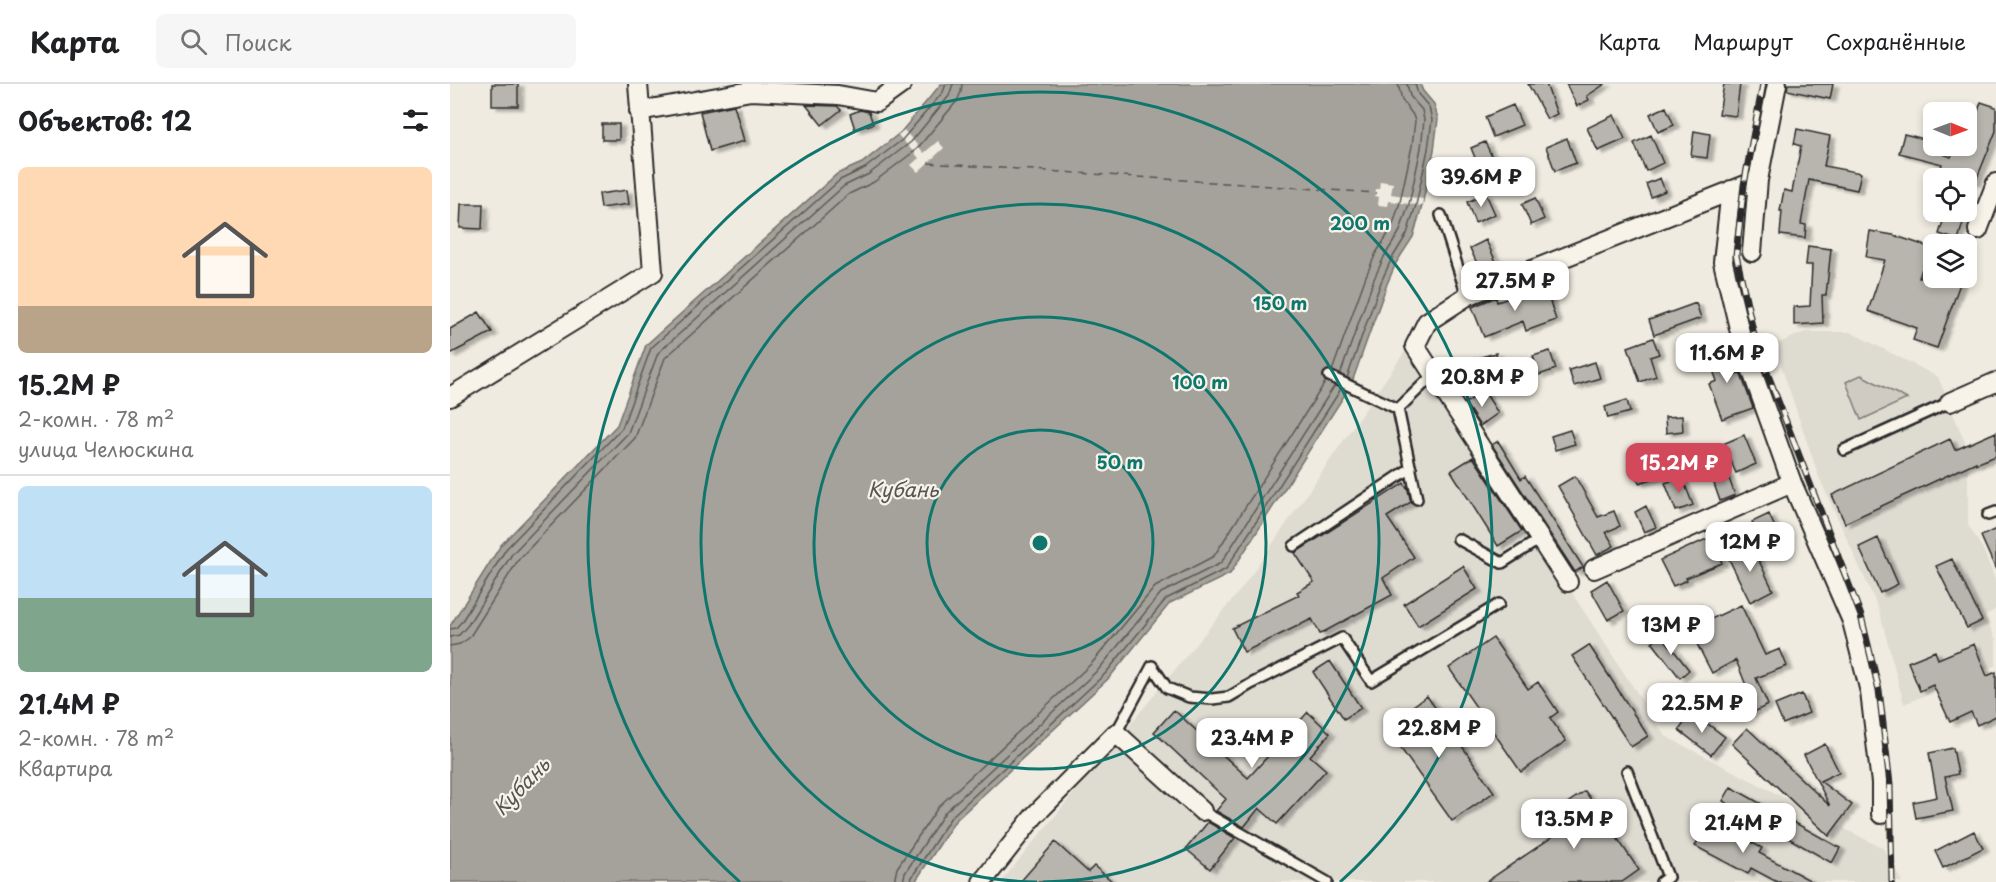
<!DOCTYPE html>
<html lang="ru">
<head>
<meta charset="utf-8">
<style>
	body { margin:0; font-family:"Playpen Sans",sans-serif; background:#f6f6f6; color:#202124; height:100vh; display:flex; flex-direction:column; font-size:22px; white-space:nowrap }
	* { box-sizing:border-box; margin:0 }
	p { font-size:20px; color:#757577 }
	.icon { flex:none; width:33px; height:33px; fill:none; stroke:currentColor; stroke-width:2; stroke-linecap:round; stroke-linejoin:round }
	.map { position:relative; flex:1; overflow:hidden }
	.panel { display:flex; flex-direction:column; background:#fff; width:450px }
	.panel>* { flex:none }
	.needle { width:39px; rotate:91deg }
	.tools { position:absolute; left:1473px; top:18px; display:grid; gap:12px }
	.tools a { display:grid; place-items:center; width:54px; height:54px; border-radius:9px; background:#fff; box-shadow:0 3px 9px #0003; font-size:30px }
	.price { position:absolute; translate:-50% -51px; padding:0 14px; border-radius:12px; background:#fff; color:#222; font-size:20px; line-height:39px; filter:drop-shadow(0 2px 3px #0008) }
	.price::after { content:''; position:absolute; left:50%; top:36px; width:18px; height:14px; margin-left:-9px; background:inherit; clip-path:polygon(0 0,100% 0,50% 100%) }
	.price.selected { background:#d1495b; color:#fff }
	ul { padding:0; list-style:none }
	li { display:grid; align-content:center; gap:12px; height:318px; padding:0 18px }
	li+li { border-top:2px solid #e0e0e0 }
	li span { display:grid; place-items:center; height:186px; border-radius:9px; color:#555 }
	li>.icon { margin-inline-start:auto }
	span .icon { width:108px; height:108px; fill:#fffc; stroke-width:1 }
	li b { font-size:26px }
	h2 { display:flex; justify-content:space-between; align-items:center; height:72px; padding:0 18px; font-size:26px }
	header { display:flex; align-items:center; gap:36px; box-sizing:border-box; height:84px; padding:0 30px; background:#fff; border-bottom:2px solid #e0e0e0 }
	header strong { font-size:28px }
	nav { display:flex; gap:33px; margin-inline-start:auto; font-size:21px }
	.search { width:420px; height:54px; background:#f6f6f6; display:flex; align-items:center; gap:15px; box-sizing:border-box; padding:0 21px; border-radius:9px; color:#757577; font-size:22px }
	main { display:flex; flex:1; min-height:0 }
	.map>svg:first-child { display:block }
	.built { fill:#dedbd1 }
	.green { fill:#cfcbc2; stroke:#7d7b76; stroke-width:1.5 }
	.water { fill:#a4a29a; stroke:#74726e; stroke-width:1.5 }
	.pier { fill:#efebe0 }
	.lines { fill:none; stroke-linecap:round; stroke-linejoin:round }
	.shore { stroke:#5b5b57; stroke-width:1.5 }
	.ferry { stroke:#555552; stroke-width:1.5; stroke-dasharray:8 6; stroke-linecap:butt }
	.building { fill:#b8b5ae; stroke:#2b2b2b; stroke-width:1.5; filter:url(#shadow) }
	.lane-casing { stroke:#2b2b2b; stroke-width:14 }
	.street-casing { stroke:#2b2b2b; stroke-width:22 }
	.lane { stroke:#f7f3e8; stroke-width:9 }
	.street { stroke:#f7f3e8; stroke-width:18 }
	.rail-casing { stroke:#2b2b2b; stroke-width:7 }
	.rail { stroke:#f7f3e8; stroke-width:4.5; stroke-dasharray:14; stroke-linecap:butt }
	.ring { fill:none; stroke:#0f766e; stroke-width:3 }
	.labels { text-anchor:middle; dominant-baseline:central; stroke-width:4.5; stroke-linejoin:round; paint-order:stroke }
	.water-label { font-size:20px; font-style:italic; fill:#555552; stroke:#f7f3e8 }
	.centre { fill:#0f766e; stroke:#f7f3e8; stroke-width:3 }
	.ring-label { font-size:18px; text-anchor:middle; font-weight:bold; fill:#0f766e; stroke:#f7f3e8; stroke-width:4.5; stroke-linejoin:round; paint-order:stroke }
</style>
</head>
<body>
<header>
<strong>Карта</strong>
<div class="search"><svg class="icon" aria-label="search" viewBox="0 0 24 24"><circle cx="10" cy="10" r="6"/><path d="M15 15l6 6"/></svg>Поиск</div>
<nav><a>Карта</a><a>Маршрут</a><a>Сохранённые</a></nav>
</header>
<main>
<section class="panel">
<h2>Объектов: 12<svg class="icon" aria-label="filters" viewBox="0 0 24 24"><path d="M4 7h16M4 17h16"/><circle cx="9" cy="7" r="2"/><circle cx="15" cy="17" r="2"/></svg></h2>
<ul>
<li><span style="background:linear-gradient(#ffd9b3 75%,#b9a48a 0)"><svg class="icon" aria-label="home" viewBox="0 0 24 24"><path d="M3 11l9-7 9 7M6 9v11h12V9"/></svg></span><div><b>15.2M ₽</b><p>2-комн. · 78 m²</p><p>улица Челюскина</p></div></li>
<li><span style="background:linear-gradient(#bfe0f5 60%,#7fa58c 0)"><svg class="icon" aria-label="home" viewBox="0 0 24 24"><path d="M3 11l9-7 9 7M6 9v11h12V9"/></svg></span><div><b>21.4M ₽</b><p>2-комн. · 78 m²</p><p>Квартира</p></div></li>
</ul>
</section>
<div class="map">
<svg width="1546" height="798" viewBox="0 0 1546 798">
	<defs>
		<filter id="shadow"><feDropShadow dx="5.5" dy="3" stdDeviation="1.5" flood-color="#0004"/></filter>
	</defs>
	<rect width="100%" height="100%" fill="#efebe0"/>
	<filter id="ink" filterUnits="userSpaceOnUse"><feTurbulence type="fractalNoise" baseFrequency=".0167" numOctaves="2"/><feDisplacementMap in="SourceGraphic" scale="12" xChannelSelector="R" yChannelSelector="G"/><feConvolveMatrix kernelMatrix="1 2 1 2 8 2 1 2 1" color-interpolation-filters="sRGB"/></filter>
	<g filter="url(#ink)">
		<!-- built -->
		<path class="built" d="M1355,248H1400L1488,293L1518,366V441L1533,465L1546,498V525L1535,532L1546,556V581L1454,620L1429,526L1369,393L1324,261Z
			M960,260L1215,652L1434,765L1452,798H551L792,504Z"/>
		<!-- green -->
		<path class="green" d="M1411,291L1457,315L1411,336L1396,298Z"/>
		<!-- water -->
		<path class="water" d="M491,0H970L973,7L984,20L988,35L984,66L972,122L963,153L946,179L937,200L901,301L780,490L720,519L659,594L505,737L465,798H0V542L51,461L167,341L196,261L387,90L412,79L451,48Z"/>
		<!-- pier -->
		<path class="pier" d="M454,46L474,69L488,57L494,64L468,88L461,81L469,74L448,51Z
			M930,97L943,99L941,110L973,115L972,122L939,117L938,122L928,121L929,113L925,112L926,105H929Z"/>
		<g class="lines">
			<!-- shore -->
			<path class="shore" d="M882,287L916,192L926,169L942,144L950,118L962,62L965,37L963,31L952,16L948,0
				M890,291L924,195L934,173L950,147L959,120L971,64L974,36L972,26L960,12L957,0
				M897,294L931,198L941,176L957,150L966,121L978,65L982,36L979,23L968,10L965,0
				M0,545L6,544L12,537L56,465L172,344L201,264L390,96L415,84L452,56L493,8L496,0
				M0,553L9,551L18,541L62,470L178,349L208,269L394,102L419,90L461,58L499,12L503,0
				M0,562L10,560L19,554L69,475L185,354L215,274L399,110L424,98L466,66L507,17L511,8L512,0
				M444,798L447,784L489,722L642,579L705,503L764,472L876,297
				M453,798L455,789L495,728L649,585L711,509L771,479L885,301
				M461,798L462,793L501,733L655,590L716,515L776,485L891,305"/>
			<!-- ferry -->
			<path class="ferry" d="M478,79L926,109"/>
		</g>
		<!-- building -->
		<path class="building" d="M42,0H68V22H42Z
			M1078,0H1096L1107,30L1097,35Z
			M1116,0H1155L1137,12L1139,16L1127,22Z
			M1274,0H1290L1286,32L1269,30Z
			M1338,0H1383L1380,15L1337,6Z
			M1531,18L1546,23V47L1525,99L1516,96V94L1490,87L1492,80L1449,69L1454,50L1478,56L1476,63L1501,73L1505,62H1516V44L1522,46Z
			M284,21L294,57L260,67L250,28Z
			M356,21L387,22L391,26L372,41Z
			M1063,21L1072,41L1043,53L1035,33Z
			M1216,23L1224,41L1208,48L1200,30Z
			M410,26L419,28L423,40L405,45L400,30Z
			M1164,31L1175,55L1148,67L1137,44Z
			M152,40H169V56H152Z
			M1347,45L1380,52L1374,82L1411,89L1407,106L1359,96L1351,140L1356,141L1355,154L1330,151L1332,127H1330L1334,106L1342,108L1351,62L1344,60Z
			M1244,47L1260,50L1257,74L1241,72Z
			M1201,51L1213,79L1196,87L1184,59Z
			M1117,54L1126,79L1105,87L1096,63Z
			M1035,58L1043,75L1028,81L1021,64Z
			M1210,94L1215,107L1201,113L1196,100Z
			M177,106L179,120L151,124L149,110Z
			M1036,110L1045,130L1025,139L1017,118Z
			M1085,114L1094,135L1081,141L1072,120Z
			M11,120H33L32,145L10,144Z
			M1496,128H1516L1508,156L1489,150Z
			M1420,147L1443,151L1479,163L1469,194H1512L1487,264L1463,256L1467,244L1418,227L1435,176L1416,173Z
			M1036,156L1046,178L1030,186L1020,164Z
			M1358,162L1381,165L1376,211H1372L1373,239L1344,241V223L1360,222L1362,181H1356Z
			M1095,202L1106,236L1076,247L1073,237L1034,253L1022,223L1046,213L1047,218Z
			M1246,219L1251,234L1204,251L1199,236Z
			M29,228L42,248L0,270V245Z
			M1203,254L1209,270L1200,273L1206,292L1190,298L1178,263Z
			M1273,259L1284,291L1290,288L1303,324L1272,335L1259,300L1267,297L1255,265Z
			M1100,267L1106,285L1089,291L1083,272Z
			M1046,269L1051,287L1013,297L1008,279Z
			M1145,278L1150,294L1124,302L1119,286Z
			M1034,307L1048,329L1030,342L1015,319Z
			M1177,316L1180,328L1158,334L1155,323Z
			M1232,332L1233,347L1216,349L1215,333Z
			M1120,346L1125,360L1105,366L1101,352Z
			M1546,348V372L1526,380V378L1395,439L1382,411L1500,355L1505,366Z
			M1294,351L1306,380L1286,389L1273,360Z
			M1048,357L1071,395L1075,392L1133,483L1125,488L1042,361Z
			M1208,369L1215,391L1189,399L1183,376Z
			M1023,373L1072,447L1048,462L1001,387Z
			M1277,389L1285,411L1270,417L1262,394Z
			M1125,392L1148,433L1164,427L1170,442L1156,448L1164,462L1147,471L1108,402Z
			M1232,393L1243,421L1226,427L1215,399Z
			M954,399L956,403L957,402L961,418L937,433L964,473L933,494L942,511L870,550L862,535L794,568L782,544L849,511L847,508L864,498L845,469Z
			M1196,422L1206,443L1194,448L1185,428Z
			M1319,430L1326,446L1310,454L1302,438Z
			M1546,445V486L1531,452Z
			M1261,453L1272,479L1236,494L1237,496L1223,502L1210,476Z
			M1428,454L1448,500L1430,509L1409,463Z
			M1301,460L1323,506L1300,518L1277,471Z
			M1502,475L1532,537L1517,544L1486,482Z
			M1013,482L1027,505L968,542L954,520Z
			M1157,496L1174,527L1158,536L1141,506Z
			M1251,521L1259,536L1291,521L1315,571L1330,565L1337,582L1306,594L1318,621L1300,630L1292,612L1299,609L1286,576L1262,589L1232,531Z
			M1211,550L1239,586L1230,594L1202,558Z
			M1043,554L1078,605L1088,598L1108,628L1100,634L1116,657L1071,688L999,584Z
			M1524,560L1537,592L1546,588V632L1527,641L1521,628L1500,638L1483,601L1470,607L1458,578L1485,567L1488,575Z
			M1139,561L1198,652L1181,663L1122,572Z
			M880,577L911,624L894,635L863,588Z
			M1352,610L1359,629L1333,640L1325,621Z
			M977,612L1044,708L1002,737L935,642Z
			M724,626L798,694L858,628L880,649L860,672L876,686L827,740L809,724L794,743L766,727L776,715L704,648Z
			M1242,628L1275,653L1261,671L1229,646Z
			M1297,644L1380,722L1354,671L1375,660L1389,688L1370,697L1402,721L1379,752L1282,660Z
			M1503,664L1508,690L1495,693L1503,727L1466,734L1463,718L1487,713L1479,669Z
			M1281,703L1390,764L1382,779L1273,717Z
			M1135,707L1189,786L1172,798H1036L1102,753L1091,737Z
			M1259,736L1312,764L1309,769L1363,798H1327L1301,784L1298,790L1245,762Z
			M758,738L785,754L760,785L736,765Z
			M1524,747L1533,764L1493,784L1485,767Z
			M605,758L638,788L644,782L663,798H570Z"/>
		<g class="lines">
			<defs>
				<path id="lane" d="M991,131L1017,212
					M879,292L948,325
					M1394,366L1500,318
					M967,415L948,325L984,290
					M1538,431L1546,428
					M1008,455L1052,479L1090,455
					M844,462L961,384
					M666,649L702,582L717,604L739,613L762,615L779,613L801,600L892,554L921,597L1049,520
					M1177,687L1218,793L1211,798
					M752,727L877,798"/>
				<path id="street" d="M189,27L301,7L388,11L427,18L452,0
					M1281,106L1273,178L1294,265L1342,399L1402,537L1420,608L1431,699V730
					M1528,146L1546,99
					M1302,168L1308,96L1327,0
					M0,313L203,188L188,0
					M1500,318L1546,298
					M1144,485L1342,399
					M1118,498L965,262L977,238L1017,212L1308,96
					M532,798L584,732L666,649L752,727"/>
			</defs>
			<!-- lane casing -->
			<use href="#lane" class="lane-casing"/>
			<!-- street casing -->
			<use href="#street" class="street-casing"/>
			<!-- lane -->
			<use href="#lane" class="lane"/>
			<!-- street -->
			<use href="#street" class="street"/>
			<defs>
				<path id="rail" d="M1313,0L1294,101L1286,171L1306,260L1411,532L1429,606L1440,700L1442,798"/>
			</defs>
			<!-- rail casing -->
			<use href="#rail" class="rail-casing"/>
			<!-- rail -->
			<use href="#rail" class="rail"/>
		</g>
	</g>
	<!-- distance rings -->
	<g class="ring">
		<circle cx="590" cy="459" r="113"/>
		<circle cx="590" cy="459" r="226"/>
		<path d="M587 798A339 339 0 1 1 593 798"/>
		<path d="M290 798A452 452 0 1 1 890 798"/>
	</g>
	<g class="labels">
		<!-- water labels -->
		<g class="water-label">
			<text x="453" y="405">Кубань</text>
			<text transform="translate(71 702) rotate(-46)">Кубань</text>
		</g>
	</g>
	<circle cx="590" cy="459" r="9" class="centre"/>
	<g class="ring-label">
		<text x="910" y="146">200 m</text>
		<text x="830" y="226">150 m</text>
		<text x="750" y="305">100 m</text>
		<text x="670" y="385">50 m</text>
	</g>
</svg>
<div class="tools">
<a><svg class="needle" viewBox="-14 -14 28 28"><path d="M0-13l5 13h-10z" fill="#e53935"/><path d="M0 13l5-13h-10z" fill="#757577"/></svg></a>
<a><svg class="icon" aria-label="locate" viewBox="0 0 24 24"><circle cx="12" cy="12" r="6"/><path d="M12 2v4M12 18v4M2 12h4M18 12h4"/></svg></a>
<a><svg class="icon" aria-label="layers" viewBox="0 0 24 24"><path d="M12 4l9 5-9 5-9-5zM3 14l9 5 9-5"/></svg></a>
</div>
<b class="price" style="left:1031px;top:124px">39.6M ₽</b>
<b class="price" style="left:1065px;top:228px">27.5M ₽</b>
<b class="price" style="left:1277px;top:300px">11.6M ₽</b>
<b class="price" style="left:1032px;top:324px">20.8M ₽</b>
<b class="price selected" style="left:1229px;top:410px">15.2M ₽</b>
<b class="price" style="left:1300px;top:489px">12M ₽</b>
<b class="price" style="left:1221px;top:572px">13M ₽</b>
<b class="price" style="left:1252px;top:650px">22.5M ₽</b>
<b class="price" style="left:989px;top:675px">22.8M ₽</b>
<b class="price" style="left:802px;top:685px">23.4M ₽</b>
<b class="price" style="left:1124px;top:766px">13.5M ₽</b>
<b class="price" style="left:1293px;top:770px">21.4M ₽</b>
</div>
</main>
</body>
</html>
